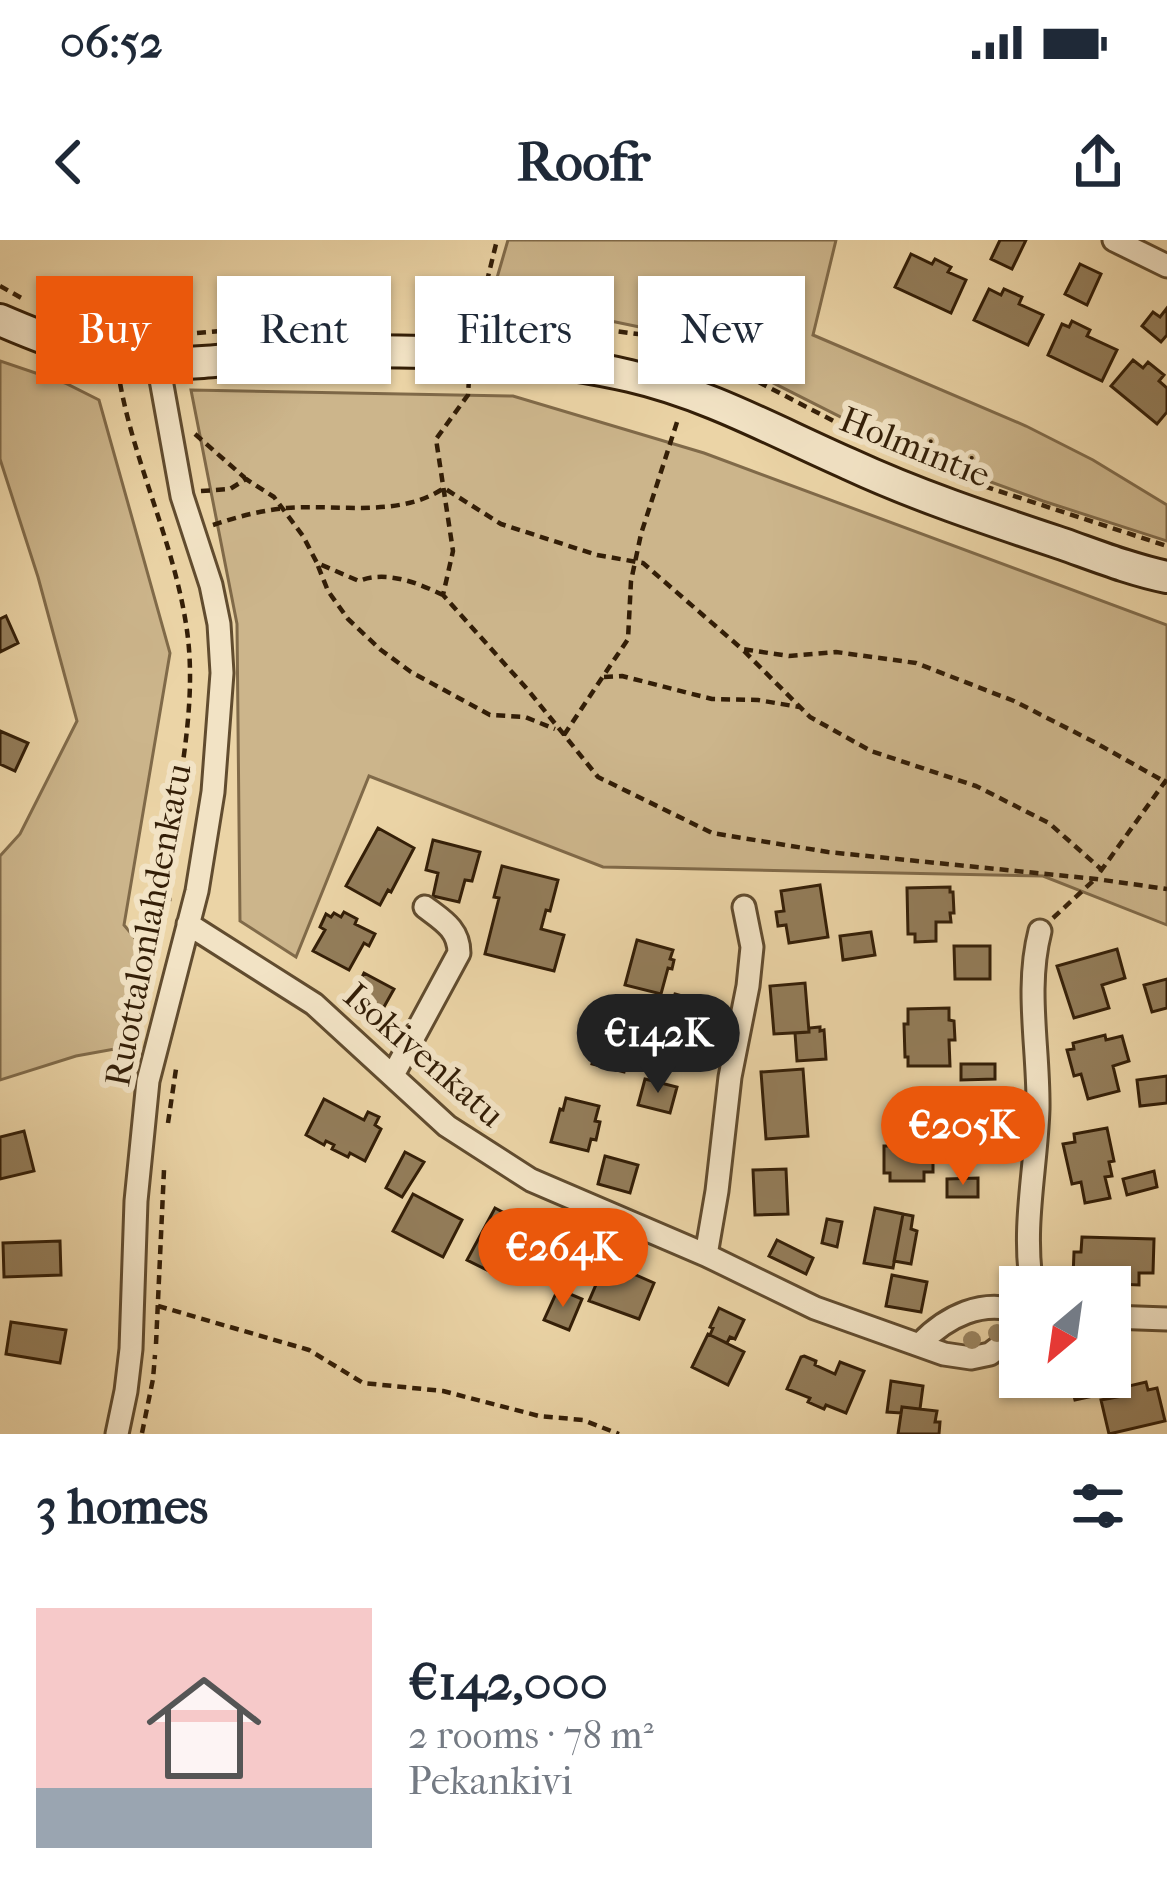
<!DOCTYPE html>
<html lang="en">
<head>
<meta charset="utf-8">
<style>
	body { margin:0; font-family:"IM FELL French Canon",serif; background:#f2f2f3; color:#1f2937; height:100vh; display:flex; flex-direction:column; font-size:45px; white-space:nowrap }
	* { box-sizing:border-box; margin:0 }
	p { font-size:39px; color:#747a83 }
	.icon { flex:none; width:66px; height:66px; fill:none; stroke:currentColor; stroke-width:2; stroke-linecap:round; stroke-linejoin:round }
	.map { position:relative; height:1194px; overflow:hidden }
	.details { display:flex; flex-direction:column; background:#fff; flex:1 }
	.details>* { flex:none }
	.banner { position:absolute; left:36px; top:36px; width:1095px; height:108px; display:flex; gap:24px }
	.needle { width:78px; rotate:209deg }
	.tools { position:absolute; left:999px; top:1026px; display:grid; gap:24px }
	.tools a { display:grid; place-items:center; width:132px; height:132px; border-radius:0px; background:#fff; box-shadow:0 3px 9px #0004; font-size:60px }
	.price { position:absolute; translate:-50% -102px; padding:0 27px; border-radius:42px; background:#ea580c; color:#fff; font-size:39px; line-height:78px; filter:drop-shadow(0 3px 6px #0008) }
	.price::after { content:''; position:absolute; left:50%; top:72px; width:36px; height:27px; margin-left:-18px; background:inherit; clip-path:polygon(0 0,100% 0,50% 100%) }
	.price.current { background:#222; color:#fff }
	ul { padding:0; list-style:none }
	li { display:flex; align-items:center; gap:36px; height:300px; padding:0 36px }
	li span { display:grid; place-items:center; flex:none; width:336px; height:240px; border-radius:0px; color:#555 }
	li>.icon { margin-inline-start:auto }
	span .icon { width:144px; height:144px; fill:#fffc; stroke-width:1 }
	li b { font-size:51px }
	h2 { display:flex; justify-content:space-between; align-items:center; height:144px; padding:0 36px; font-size:51px }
	.pill { padding:0 42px; border-radius:0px; background:#fff; box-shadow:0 3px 9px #0004; font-size:42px; line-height:108px }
	.pill.current { background:#ea580c; color:#fff }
	.status { display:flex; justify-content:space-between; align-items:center; height:84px; padding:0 60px; background:#fff; direction:ltr }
	.status svg { height:33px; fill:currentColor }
	header { display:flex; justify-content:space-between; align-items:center; height:156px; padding:0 36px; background:#fff; font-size:54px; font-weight:700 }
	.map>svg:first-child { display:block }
	.green { fill:#ccb58b; stroke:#806a49; stroke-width:3 }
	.building { fill:#937d5a; stroke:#331e07; stroke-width:3 }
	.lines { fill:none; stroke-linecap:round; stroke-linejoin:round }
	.street-casing { stroke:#614c2f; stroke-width:27 }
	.secondary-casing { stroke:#331e07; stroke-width:36 }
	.path { stroke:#331e07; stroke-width:4.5; stroke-dasharray:9 6; stroke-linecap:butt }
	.street { stroke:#f2e3c5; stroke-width:21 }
	.secondary { stroke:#f2e3c5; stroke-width:30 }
	.tree { fill:#9b8561 }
	.labels { text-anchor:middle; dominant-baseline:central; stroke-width:12; stroke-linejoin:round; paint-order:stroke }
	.street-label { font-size:36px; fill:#331e07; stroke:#f2e3c5 }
</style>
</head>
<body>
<div class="status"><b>06:52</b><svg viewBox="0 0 49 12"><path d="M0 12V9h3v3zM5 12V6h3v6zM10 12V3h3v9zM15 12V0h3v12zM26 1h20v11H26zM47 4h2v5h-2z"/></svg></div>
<header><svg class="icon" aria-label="back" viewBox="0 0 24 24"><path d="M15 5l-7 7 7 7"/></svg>Roofr<svg class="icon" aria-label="share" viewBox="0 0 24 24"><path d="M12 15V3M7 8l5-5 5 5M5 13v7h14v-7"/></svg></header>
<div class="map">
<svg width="1167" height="1194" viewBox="0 0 1167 1194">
	<rect width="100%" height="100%" fill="#ebd4a6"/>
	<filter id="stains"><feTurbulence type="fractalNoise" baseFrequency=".00167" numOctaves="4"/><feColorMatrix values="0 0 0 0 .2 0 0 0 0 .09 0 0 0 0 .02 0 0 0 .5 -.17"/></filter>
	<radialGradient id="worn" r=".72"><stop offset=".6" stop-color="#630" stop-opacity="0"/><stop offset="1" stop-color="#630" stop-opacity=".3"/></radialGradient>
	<!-- green -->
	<path class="green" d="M508,0H836L813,95L1026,186L1093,220L1167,265V301L1043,261L914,214L720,116L654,90L577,74L522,80L485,79Z
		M0,121L65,143L99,160L170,413L124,685L151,717L126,807L76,816L0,840V616L20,594L77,481L38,337L0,219Z
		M191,150L513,156L704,213L1167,385V685L1043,636L603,627L369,536L296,717L240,681L237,384Z"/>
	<!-- building -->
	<path class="building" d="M1000,0H1026L1012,29L991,19Z
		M911,14L932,24L935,19L951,27L948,32L966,40L951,73L895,47Z
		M1080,24L1101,34L1087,65L1065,54Z
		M989,49L1001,55L1004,49L1022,57L1019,64L1043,75L1028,105L974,80Z
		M1167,68V95L1161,102L1142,86L1153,72L1160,77Z
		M1072,81L1090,90L1087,96L1117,110L1102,141L1048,115L1062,84L1069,87Z
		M1133,120L1143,128L1148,122L1164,135L1159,141L1167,148V172L1157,184L1111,146Z
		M6,376L18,403L0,412V379Z
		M0,491L28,503L15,531L0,524Z
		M378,588L414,608L391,652L388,650L380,665L346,646Z
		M433,600L480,612L472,641L465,640L459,662L433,656L438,633L426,630Z
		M502,626L558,640L550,671L546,670L541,689L564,695L554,731L485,714L499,658L494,657Z
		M820,645L828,697L789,703L786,685L778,686L776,672L784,671L781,651Z
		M950,647V652H953L954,673H950L951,682H936V701L915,702V694H908L907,648Z
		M344,672L357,679L355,684L375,694L369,706L364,703L349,730L313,711L325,690L320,687L326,674L331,677L334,673L341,677Z
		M871,692L875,715L843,720L840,696Z
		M637,700L673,710L670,719L674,720L672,729L668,728L661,754L625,745Z
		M954,706H990V739H955Z
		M1117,709L1125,738L1102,745L1109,768L1074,778L1057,726Z
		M364,733L394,749L380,774L351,759Z
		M1167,739V768L1152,772L1144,745Z
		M805,743L809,792L774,794L770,746Z
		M675,754L708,763L703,784L669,775Z
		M949,768V780L954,781L955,800H949L950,826H908V817H905L904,784H908V769Z
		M604,777L636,785L634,794L639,796L633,820L627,818L624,832L592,824Z
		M820,787V791L824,790L826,819L797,821L795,793L809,792V788Z
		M1105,795L1106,800L1122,796L1129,821L1113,826L1119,851L1088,859L1081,834L1074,836L1067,810L1074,809L1073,803Z
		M961,824H995V839L961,840Z
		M803,829L808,896L766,899L761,832Z
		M1167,836V863L1140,866L1137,840Z
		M645,839L677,847L670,873L638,865Z
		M566,858L599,866L595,881L600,882L596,900L591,899L588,911L551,902L560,869L563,870Z
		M324,859L364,880L368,872L379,877L375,885L381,889L365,921L350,913L348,917L332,909L334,905L326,901L324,905L306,895Z
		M1107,888L1114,921L1109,922L1112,936L1105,937L1110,958L1085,963L1081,942L1072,944L1063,904L1075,902L1074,894Z
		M24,891L34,931L0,939V897Z
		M889,893H923V906H929V910H933V932H924V941H890V933H884V906H889Z
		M405,912L424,922L402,957L386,948Z
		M605,916L638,925L630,953L598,944Z
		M786,929L788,974L755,975L753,930Z
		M1154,931L1157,947L1127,955L1123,939Z
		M978,938V957H947V939Z
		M413,954L462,980L443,1017L393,991Z
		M495,968L512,977L515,973L528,980L526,984L556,1000L540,1030L504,1012L493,1033L467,1020Z
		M875,968L903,974L893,1028L864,1023Z
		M903,974L913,976L911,989L917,991L911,1024L894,1021Z
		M827,979L842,982L837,1007L822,1003Z
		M1082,997L1154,999L1153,1033H1139V1045L1096,1043L1097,1038L1073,1037L1074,1012H1081Z
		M777,1000L813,1018L806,1034L769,1016Z
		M60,1001L61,1035L4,1037L3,1003Z
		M604,1026L618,1032L620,1028L654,1043L639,1079L589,1061Z
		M892,1035L927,1042L921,1072L886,1066Z
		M558,1049L582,1059L569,1090L544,1080Z
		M719,1068L744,1080L735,1099L730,1097L727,1103L710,1095L713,1088L710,1087Z
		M11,1082L66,1090L60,1123L6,1114Z
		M708,1094L744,1112L728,1145L692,1127Z
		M804,1116L816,1121L815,1125L835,1134L840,1122L864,1131L846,1173L826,1165L824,1169L808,1162L810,1158L787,1149L801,1117Z
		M1069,1137H1098L1102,1154L1075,1160Z
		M891,1141L923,1146L920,1169L902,1167L901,1173L887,1172Z
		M1146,1142L1148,1150L1157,1148L1165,1181L1109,1194L1101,1160L1122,1156L1120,1148Z
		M902,1167L937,1171L935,1182H940L939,1194H898Z"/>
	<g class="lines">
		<defs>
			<path id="street" d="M1114,0L1167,26
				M188,684L314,764L447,886L531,940L706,1015L815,1068L944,1114L971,1118L990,1114L1020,1091
				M393,835L459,713C459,689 442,680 425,667
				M706,1015L717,951L730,837L748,746L752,707L744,667
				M1032,1047C1022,987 1036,929 1038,869C1039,809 1025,749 1040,691
				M1110,1077L1167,1079
				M921,1103C946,1077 983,1058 1020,1072
				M117,1194L126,1151L131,1109L136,961L148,841L197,651L213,552L222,433L219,384L211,345L182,256L158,123"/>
			<path id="secondary" d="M0,80C51,102 101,121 157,123C212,125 266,113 321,112C419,109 535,114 630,136C708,154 776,192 849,224C918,256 991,280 1063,304C1097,316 1132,330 1167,337"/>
		</defs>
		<!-- street casing -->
		<use href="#street" class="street-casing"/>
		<!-- secondary casing -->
		<use href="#secondary" class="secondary-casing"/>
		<!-- path -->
		<path class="path" d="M0,46L25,60
			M476,86L497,0
			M484,86L552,90L590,88L654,96L722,123L895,213
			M197,93L317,83
			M469,139L468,155L436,199L453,311L443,355L528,450L598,537L712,593L828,612L1096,639L1167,649
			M120,143C135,225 173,301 186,384C197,451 183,521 173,587C169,611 171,637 169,661
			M195,194L245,238
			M956,237L1167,306
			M201,251L230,249L246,239L274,257L303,296L317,323L359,341C386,330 418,343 443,355
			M213,285C237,277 262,270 287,268C338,264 400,278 444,248L501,284L597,315L643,323L742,409L789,416L836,412L916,423L1014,461L1096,503L1167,543
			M318,326L328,351L348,379L381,410L411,432L490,475L525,477L555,489
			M744,411L810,477L871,511L976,546L1049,583L1102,630
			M604,437L622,436L712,459L758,460L799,467
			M564,495L628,399L631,341L641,294L678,179
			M1100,632L1167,539
			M1053,678L1093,641
			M168,883L176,829
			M158,1066L309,1110L363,1143L443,1151L539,1176L583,1180L619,1194
			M156,1104L164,930
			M142,1193L153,1139L155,1115"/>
		<!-- street -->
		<use href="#street" class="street"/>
		<!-- secondary -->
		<use href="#secondary" class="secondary"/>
	</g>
	<!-- trees -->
	<g class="tree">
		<circle cx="997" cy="1093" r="9"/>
		<circle cx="972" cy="1100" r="9"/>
	</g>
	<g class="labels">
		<!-- street labels -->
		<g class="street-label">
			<text transform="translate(915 207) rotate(22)">Holmintie</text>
			<text transform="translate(148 685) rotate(-79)">Ruottalonlahdenkatu</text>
			<text transform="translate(424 815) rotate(41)">Isokivenkatu</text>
		</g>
	</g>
	<rect width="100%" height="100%" filter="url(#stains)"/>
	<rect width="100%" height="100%" fill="url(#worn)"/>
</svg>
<div class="tools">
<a><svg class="needle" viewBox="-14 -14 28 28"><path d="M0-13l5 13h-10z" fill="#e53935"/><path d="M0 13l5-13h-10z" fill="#747a83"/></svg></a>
</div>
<b class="price current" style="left:658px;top:856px">€142K</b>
<b class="price" style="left:963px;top:948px">€205K</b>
<b class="price" style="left:563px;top:1070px">€264K</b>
<div class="banner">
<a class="pill current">Buy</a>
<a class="pill">Rent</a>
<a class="pill">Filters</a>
<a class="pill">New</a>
</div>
</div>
<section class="details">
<h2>3 homes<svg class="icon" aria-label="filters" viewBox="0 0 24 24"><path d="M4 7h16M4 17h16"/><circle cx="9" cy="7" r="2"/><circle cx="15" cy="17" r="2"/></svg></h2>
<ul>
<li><span style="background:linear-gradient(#f6c9c9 75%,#9aa5b1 0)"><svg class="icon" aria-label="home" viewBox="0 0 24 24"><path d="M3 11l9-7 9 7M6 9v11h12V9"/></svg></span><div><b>€142,000</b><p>2 rooms · 78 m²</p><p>Pekankivi</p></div></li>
</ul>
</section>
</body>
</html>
